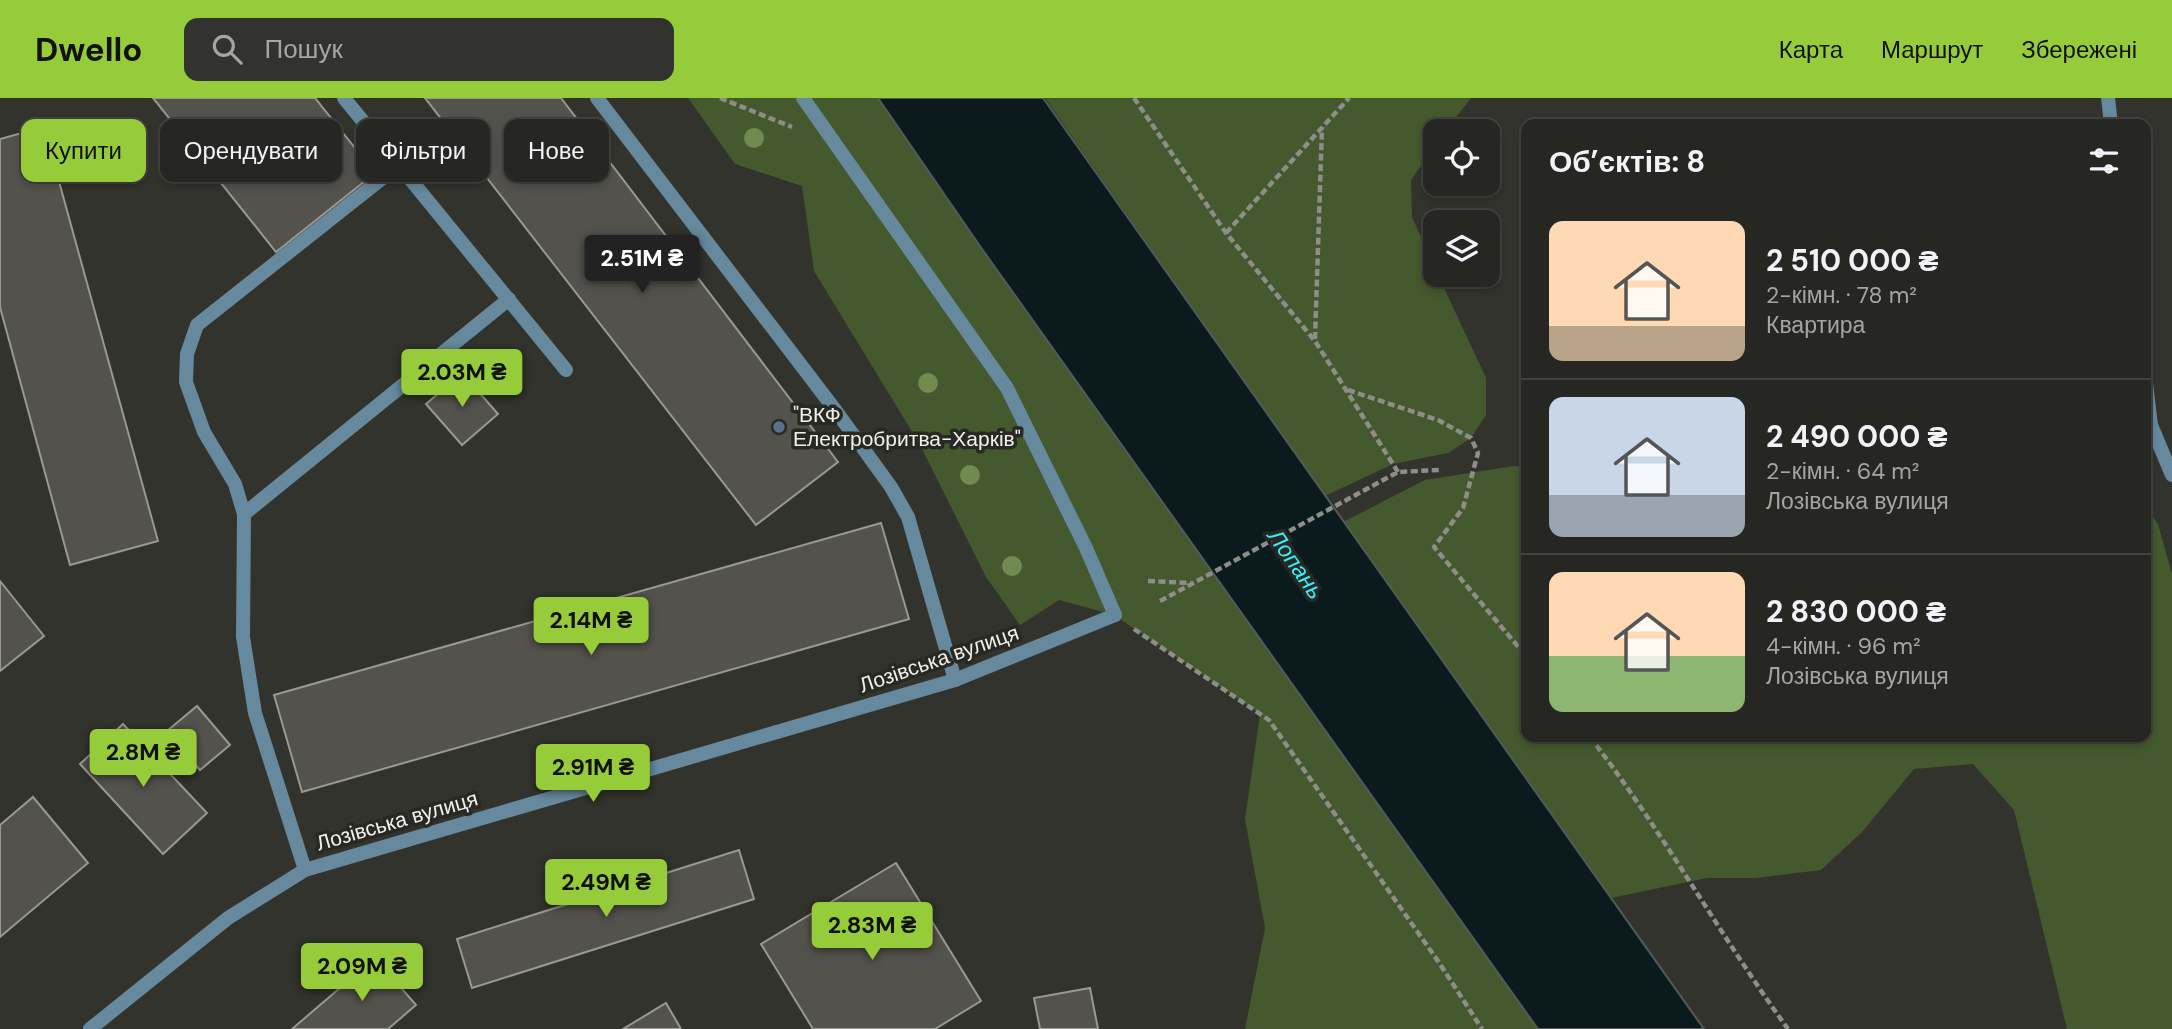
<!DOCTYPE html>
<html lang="uk">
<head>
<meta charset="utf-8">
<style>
	body { margin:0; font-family:"DM Sans",sans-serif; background:#32322f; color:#f1f3f6; height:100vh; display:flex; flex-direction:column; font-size:26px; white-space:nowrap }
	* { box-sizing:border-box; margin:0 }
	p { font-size:23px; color:#a4a5a5 }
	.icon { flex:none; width:38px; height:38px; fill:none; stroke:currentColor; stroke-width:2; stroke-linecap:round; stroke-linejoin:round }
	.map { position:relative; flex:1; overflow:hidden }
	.panel { position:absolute; left:1521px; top:21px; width:630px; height:623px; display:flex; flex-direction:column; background:#262622; border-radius:14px; box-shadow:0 4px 10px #0003,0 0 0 2px #424340 }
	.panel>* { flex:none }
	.hud { position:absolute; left:21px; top:21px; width:665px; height:63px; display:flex; gap:14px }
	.controls { position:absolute; left:1423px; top:21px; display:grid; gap:14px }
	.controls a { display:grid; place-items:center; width:77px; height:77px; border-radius:14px; background:#262622; box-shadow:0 4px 10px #0003,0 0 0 2px #424340; font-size:35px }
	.price { position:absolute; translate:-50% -60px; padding:0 16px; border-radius:7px; background:#96cc3a; color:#111; font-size:23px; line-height:46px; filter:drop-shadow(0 2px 4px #0008) }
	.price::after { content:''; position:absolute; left:50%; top:42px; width:21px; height:16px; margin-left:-10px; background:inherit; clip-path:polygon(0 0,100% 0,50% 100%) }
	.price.selected { background:#222; color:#fff }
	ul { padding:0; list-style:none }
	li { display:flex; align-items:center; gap:21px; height:175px; padding:0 28px }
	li+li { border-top:2px solid #424340 }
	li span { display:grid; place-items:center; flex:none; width:196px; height:140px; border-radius:14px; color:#555 }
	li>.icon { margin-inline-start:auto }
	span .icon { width:84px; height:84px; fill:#fffc; stroke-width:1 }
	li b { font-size:30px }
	h2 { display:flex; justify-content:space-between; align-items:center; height:84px; padding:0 28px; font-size:30px }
	.tag { padding:0 24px; border-radius:14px; background:#262622; box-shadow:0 4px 10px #0003,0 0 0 2px #424340; font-size:24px; line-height:63px }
	.tag.selected { background:#96cc3a; color:#111 }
	header { display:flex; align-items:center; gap:42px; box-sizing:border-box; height:98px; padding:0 35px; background:#96cc3a; color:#111 }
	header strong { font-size:33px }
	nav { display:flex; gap:38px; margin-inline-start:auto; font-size:24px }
	.search { width:490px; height:63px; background:#32322f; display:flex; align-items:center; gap:18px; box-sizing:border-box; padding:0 24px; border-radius:14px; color:#a4a5a5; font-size:26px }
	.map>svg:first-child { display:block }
	.green { fill:#44592d }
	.water { fill:#0b1b1d; stroke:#505b5b; stroke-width:2 }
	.building { fill:#53524c; stroke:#999892; stroke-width:2 }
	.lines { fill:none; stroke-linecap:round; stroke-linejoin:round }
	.path { stroke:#8e8d89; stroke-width:4.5; stroke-dasharray:7 3.5; stroke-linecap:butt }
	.service { stroke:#66899d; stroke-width:14 }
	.minor { stroke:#66899d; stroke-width:14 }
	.tree { fill:#718a50 }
	.service-dot { fill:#5c6f8a; stroke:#292924; stroke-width:2.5 }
	.labels { text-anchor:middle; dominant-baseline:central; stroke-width:7; stroke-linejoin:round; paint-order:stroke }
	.poi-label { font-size:21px; fill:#f1f0ed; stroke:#292924; text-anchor:start }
	.street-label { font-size:21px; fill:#f1f0ed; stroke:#292924 }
	.water-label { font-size:23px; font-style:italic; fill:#36effe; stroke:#292924 }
</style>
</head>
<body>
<header>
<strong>Dwello</strong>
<div class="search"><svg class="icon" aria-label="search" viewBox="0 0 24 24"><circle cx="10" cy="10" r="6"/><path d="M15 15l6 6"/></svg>Пошук</div>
<nav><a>Карта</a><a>Маршрут</a><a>Збережені</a></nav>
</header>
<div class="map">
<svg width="2172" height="931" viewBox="0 0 2172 931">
	<rect width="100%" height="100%" fill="#33332d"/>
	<!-- green -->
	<path class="green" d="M688,0H878L1186,437L1538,931H1245L1265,830L1245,721L1260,616L1114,517L1059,502L1020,527L986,479L919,345L814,173L802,88L735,66Z
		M1045,0H1471L1445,33H1435V48L1411,82L1412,119L1435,170V177H1438L1486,280V317L1471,340L1448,355L1393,366L1325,398Z
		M1514,368L1526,369V639H2146V410L2158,426L2172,476V931H2067L2014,712L1973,666L1914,671L1862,734L1821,772L1756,780H1707L1611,800L1343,424L1425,382Z"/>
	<!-- water -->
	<path class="water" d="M878,0H1043L1704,931H1538L982,151Z"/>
	<!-- building -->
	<path class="building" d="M153,0H315L375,75L276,154Z
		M425,0H561L838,364L756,427Z
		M44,29L158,443L70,467L0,209V41Z
		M462,275L498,316L462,347L426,306Z
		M881,425L909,521L302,694L274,597Z
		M0,483L44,538L0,573Z
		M197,608L230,647L200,672L167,633Z
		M123,626L207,715L163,756L80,666Z
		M33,699L88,765L0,839V727Z
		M739,752L754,801L472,890L457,841Z
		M896,765L981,903L935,931H813L761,846Z
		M375,860L416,907L388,931H292Z
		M1090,890L1098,931H1040L1034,900Z
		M666,905L681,931H623Z"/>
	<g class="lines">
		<!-- path -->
		<path class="path" d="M720,0L792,29
			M1134,0L1226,135L1315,243L1398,374
			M1226,135L1349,0
			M1315,241L1322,29
			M1348,292L1438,322L1471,340L1478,355L1463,410L1434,449L1526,558
			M1148,483L1191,485
			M1160,503L1398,374L1439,372
			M1134,531L1269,622L1440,866L1482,931
			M1590,639C1662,732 1719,836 1788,931"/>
		<!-- service -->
		<path class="service" d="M344,0L566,272
			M597,0L836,313L891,389L908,419L955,582
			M803,0L1007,290L1086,450L1115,517
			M244,416L509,201
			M305,772L255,615L243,539L244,416L235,386L204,334L186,284L187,256L197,227L399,67"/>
		<!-- minor -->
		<path class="minor" d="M2108,0L2111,26
			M2146,285L2151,327L2172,377
			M90,931L228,820L305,772L955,582L1115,517"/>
	</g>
	<!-- trees -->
	<g class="tree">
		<circle cx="754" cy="40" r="10"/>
		<circle cx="928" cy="285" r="10"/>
		<circle cx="970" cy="377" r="10"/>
		<circle cx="1012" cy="468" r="10"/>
	</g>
	<!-- markers -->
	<circle class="service-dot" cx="779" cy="329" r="7"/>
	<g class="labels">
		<!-- poi labels -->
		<g class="poi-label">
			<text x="793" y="317">"ВКФ<tspan x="793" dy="24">Електробритва-Харків"</tspan></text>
		</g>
		<!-- street labels -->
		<g class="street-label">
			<text transform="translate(939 561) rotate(-19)">Лозівська вулиця</text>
			<text transform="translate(397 723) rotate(-16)">Лозівська вулиця</text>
		</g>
		<!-- water labels -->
		<g class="water-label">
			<text transform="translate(1296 466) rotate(55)">Лопань</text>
		</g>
	</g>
</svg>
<div class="controls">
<a><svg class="icon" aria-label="locate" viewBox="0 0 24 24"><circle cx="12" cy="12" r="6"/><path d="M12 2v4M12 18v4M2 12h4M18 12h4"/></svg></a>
<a><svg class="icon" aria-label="layers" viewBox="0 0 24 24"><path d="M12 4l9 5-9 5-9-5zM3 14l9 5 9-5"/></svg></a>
</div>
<b class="price selected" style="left:642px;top:197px">2.51M ₴</b>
<b class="price" style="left:462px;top:311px">2.03M ₴</b>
<b class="price" style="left:591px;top:559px">2.14M ₴</b>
<b class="price" style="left:143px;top:691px">2.8M ₴</b>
<b class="price" style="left:593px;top:706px">2.91M ₴</b>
<b class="price" style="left:606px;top:821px">2.49M ₴</b>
<b class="price" style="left:872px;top:864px">2.83M ₴</b>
<b class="price" style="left:362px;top:905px">2.09M ₴</b>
<div class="hud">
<a class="tag selected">Купити</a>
<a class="tag">Орендувати</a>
<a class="tag">Фільтри</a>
<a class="tag">Нове</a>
</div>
<section class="panel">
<h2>Об’єктів: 8<svg class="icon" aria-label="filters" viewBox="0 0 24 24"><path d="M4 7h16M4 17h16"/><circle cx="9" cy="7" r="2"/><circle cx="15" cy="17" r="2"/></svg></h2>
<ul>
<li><span style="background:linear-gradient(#ffd9b3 75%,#b9a48a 0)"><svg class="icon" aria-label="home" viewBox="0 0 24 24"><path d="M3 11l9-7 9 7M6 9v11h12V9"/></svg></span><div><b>2 510 000 ₴</b><p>2-кімн. · 78 m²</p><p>Квартира</p></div></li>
<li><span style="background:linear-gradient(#c9d6e8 70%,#9aa5b1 0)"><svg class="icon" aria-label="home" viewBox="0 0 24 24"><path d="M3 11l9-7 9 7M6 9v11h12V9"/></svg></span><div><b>2 490 000 ₴</b><p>2-кімн. · 64 m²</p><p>Лозівська вулиця</p></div></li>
<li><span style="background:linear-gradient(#ffd9b3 60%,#8fb573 0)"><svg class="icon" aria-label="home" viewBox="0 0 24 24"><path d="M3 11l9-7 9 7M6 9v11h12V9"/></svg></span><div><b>2 830 000 ₴</b><p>4-кімн. · 96 m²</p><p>Лозівська вулиця</p></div></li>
</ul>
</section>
</div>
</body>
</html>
